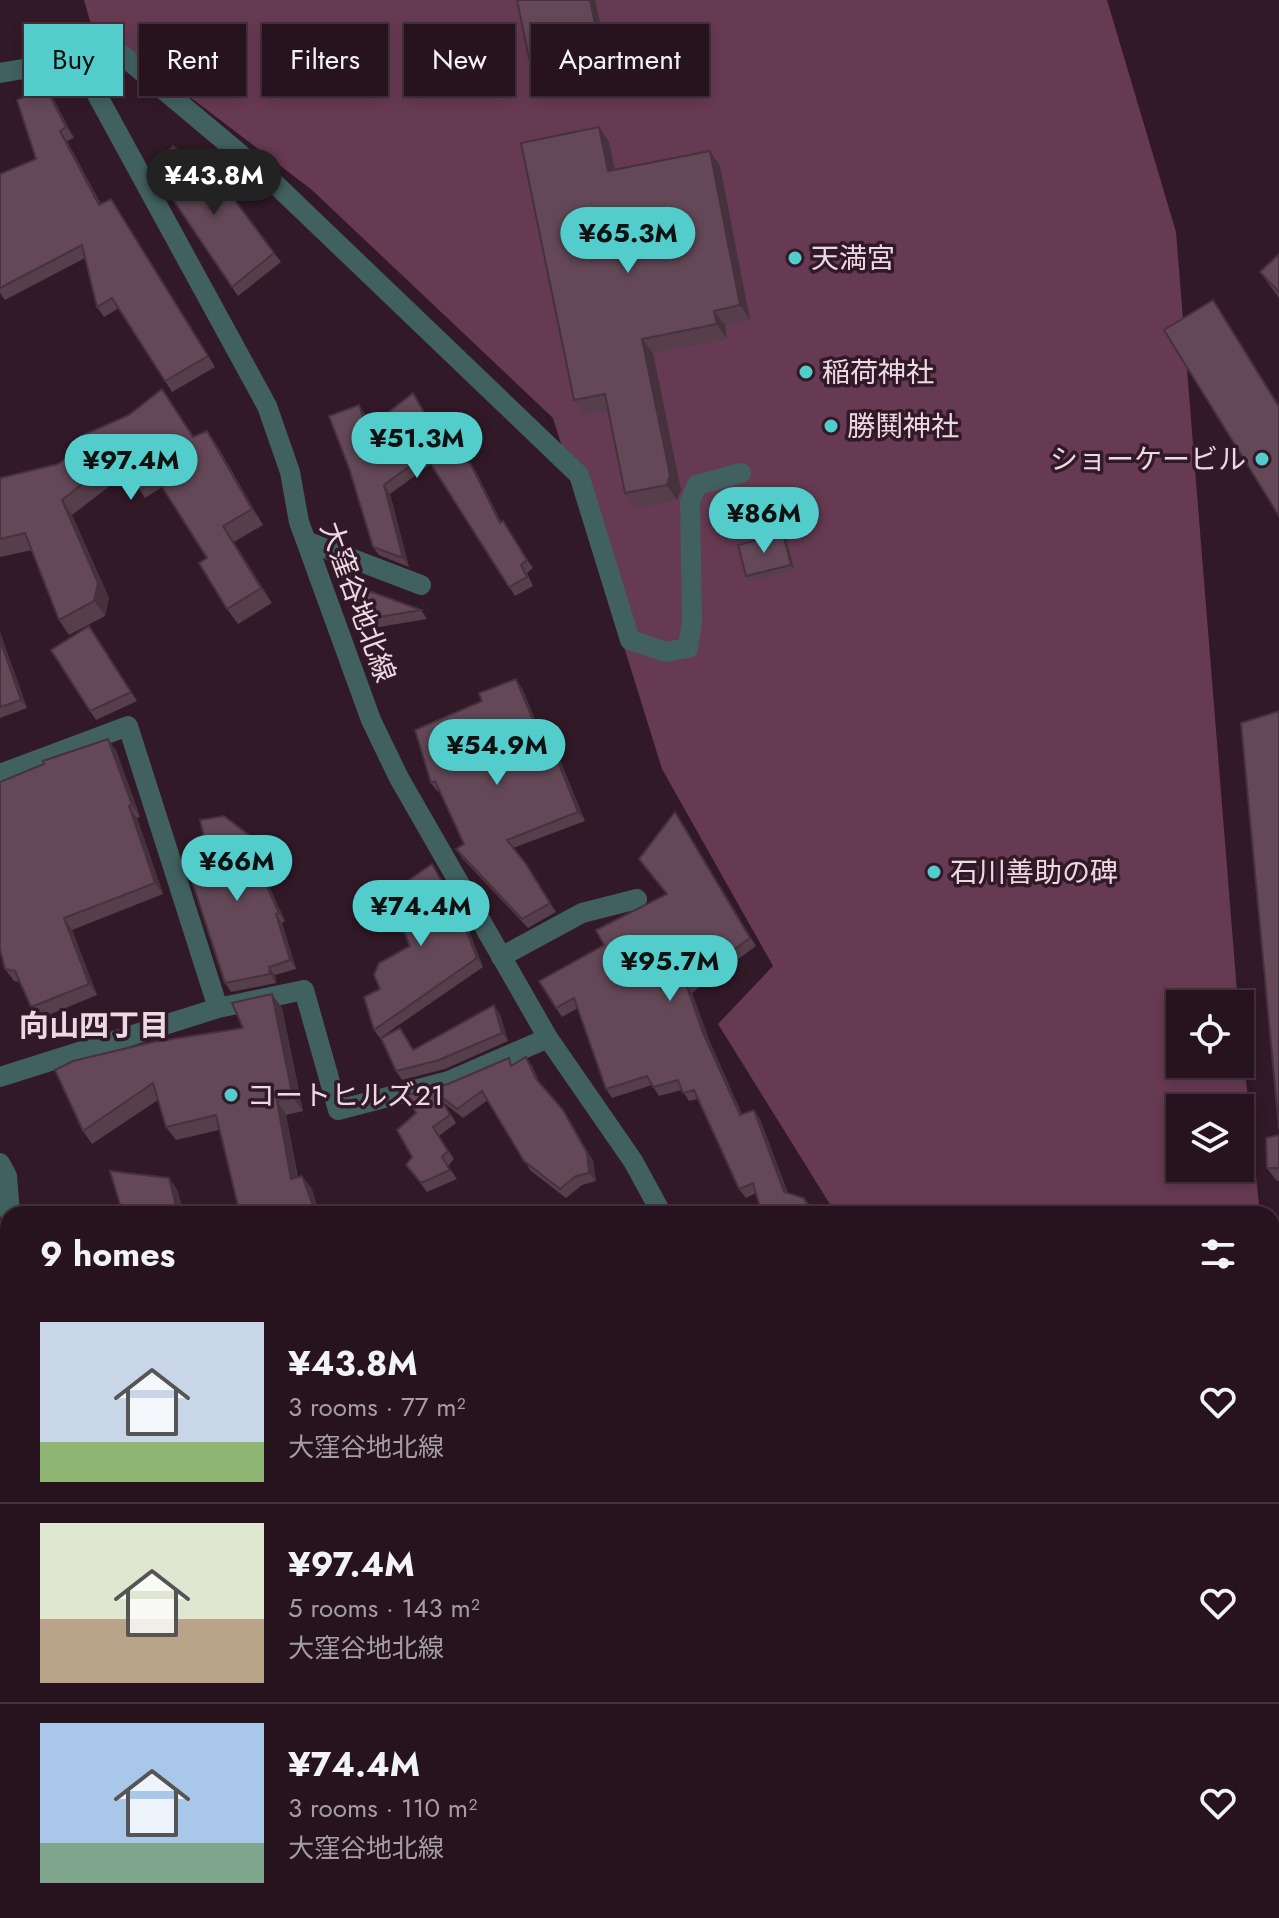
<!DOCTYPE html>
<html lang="en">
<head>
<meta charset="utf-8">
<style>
	body { margin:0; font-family:Jost,"Noto Sans JP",sans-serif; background:#2e1c26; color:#f1f3f6; height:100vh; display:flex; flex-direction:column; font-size:30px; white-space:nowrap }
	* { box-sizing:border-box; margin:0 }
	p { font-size:26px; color:#a49ea4 }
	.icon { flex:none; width:44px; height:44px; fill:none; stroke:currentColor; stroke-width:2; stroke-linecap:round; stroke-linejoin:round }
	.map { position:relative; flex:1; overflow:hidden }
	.sheet { position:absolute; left:0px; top:1206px; width:1280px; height:712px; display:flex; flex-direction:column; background:#26131d; border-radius:24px 24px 0 0; box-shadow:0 4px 12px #0003,0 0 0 2px #42323b }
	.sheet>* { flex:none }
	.hud { position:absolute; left:24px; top:24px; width:800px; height:72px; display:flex; gap:16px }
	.controls { position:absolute; left:1166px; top:990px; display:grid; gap:16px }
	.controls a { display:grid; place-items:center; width:88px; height:88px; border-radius:0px; background:#26131d; box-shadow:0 4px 12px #0003,0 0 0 2px #42323b; font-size:40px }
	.price { position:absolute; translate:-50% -68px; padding:0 18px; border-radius:28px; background:#53cdcb; color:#111; font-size:26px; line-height:52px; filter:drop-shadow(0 2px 4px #0008) }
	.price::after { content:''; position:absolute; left:50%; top:48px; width:24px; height:18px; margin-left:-12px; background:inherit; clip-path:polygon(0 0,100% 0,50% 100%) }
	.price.on { background:#222; color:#fff }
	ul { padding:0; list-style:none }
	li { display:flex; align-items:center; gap:24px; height:200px; padding:0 40px }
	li+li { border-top:2px solid #42323b }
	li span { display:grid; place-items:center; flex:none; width:224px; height:160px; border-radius:0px; color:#555 }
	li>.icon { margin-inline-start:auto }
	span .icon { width:96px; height:96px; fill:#fffc; stroke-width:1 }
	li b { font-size:34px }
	h2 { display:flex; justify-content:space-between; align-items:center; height:96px; padding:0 40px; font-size:34px }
	.tag { padding:0 28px; border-radius:0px; background:#26131d; box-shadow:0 4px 12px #0003,0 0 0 2px #42323b; font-size:28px; line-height:72px }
	.tag.on { background:#53cdcb; color:#111 }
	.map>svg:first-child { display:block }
	.green { fill:#663a52; fill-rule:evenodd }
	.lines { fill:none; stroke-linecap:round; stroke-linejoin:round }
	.minor { stroke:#416160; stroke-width:20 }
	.highway { stroke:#62b9b7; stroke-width:24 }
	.wall { fill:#563e4b }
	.shaded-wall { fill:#46323d }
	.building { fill:#644857; stroke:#46323d; stroke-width:2 }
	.poi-dot { fill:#53cdcb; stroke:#321927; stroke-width:3 }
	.labels { text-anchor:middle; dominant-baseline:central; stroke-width:7; stroke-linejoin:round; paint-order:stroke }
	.poi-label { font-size:28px; fill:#ecdae3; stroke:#321927; text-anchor:start }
	.street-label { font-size:28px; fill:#ecdae3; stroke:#321927 }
	.neighbourhood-label { font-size:30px; font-weight:bold; fill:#ecdae3; stroke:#321927 }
</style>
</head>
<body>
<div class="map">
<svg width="1279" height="1918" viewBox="0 0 1279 1918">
	<rect width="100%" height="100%" fill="#321927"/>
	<!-- green -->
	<path class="green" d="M84,0H1107L1176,232L1238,1004H1180V1064H1240V1023L1260,1214H836L718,1024L773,966L662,769L553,418L312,190L90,21ZM1180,1108H1240V1168H1180Z
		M1272,1329L1279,1396V1663L1272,1661Z"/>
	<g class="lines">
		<!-- minor -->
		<path class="minor" d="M78,60L115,49L271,180L579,475L630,640L666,652L688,648L692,621L690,501L697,485L741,473
			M0,73L78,60L267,406L290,472L299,522L306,541L371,720L399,778L548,1038L633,1161L662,1214
			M306,541L421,585
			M0,774L128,726L218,1008
			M501,957L582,913L637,899
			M0,1077L218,1008L304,990L338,1110L449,1081L548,1038
			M0,1163L7,1176L10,1214
			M397,1910L401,1918
			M674,1910V1918
			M16,1918L28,1910
			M1087,1918L1100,1910"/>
		<!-- highway -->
		<path class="highway" d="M1277,1918L1279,1917"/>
	</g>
	<!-- wall -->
	<path class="wall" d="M595,0L607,54L537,69L529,58Z
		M46,88L53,98L74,138L67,141L101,204L111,199L215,367L172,392L119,308L104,317L97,307L85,258L5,300L0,293V174L36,159Z
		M599,127L609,142L615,170L720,166L750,320L725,325L727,339L653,353L681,490L677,500L636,508L625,493L608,410L584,415L574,400Z
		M165,188L228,191L281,262L238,296Z
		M1279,254V298L1260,272Z
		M419,402L447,452L444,454L470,463L476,472L501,522L533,568L527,573L533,586L515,596L431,464L390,494L409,567L379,555L373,547L365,414L369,427Z
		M172,404L194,437L207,431L218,447L263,525L234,542L272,603L238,624L227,609L207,558L162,487L145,498L128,472L72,515L109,598L105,616L69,635L59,620L32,550L0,557V478L58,464Z
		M783,534L786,538L794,569L749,581L746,576Z
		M421,610L427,619L361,630L355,621Z
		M89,626L137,701L96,720L90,711Z
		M0,632L27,708L0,718Z
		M522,688L542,736L547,734L553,743L585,821L513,848L556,912L528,928L462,858L456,849L464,844L439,790L437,791L431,783Z
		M116,750L140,817L137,818L163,894L72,930L97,995L39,1019L31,1007L20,982L14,981L5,969Z
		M681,821L756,946L692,993L710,1042L742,1114L754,1110L760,1119L788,1193L804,1198L811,1206L813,1214H762L756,1193L746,1198L739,1189L698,1099L689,1101L682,1090L659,1096L652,1085L612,1098L606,1089L578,1008L562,1017L556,1008L604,945L667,894L639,859Z
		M253,838L273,867L263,873L285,921L282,923L296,969L275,975L276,983L231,992L225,983Z
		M432,864L464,918L483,967L380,1038L374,1030L380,989L410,946L413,890Z
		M282,1008L303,1111L286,1115L298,1177L302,1176L312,1189L219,1130L176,1140L166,1127L158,1100L92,1144L83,1131L55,1070L243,1028Z
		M500,1014L508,1041L445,1069L402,1080L396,1071L400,1028L414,1050Z
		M526,1057L532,1066L540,1084L569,1119L593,1161L596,1181L582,1185L566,1198L530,1170L488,1100L463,1118L444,1103L456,1123L439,1136L454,1159L448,1166L457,1179L427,1192L406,1165L412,1157L397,1130L448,1084L513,1064Z
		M1279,1135V1181L1276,1180L1267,1168Z
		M8,1531V1662L6,1606L0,1601V1536Z
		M1272,1646L1279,1647V1830L1272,1829Z
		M0,1750L8,1762V1827V1825L0,1827Z
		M272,1910H304L287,1918H277Z
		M440,1910H659L660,1918H444Z
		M710,1910H748L715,1916Z
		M928,1910H1001L983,1918H968L929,1912Z"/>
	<!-- shaded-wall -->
	<path class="shaded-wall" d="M590,0H595L607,54L599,43Z
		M46,88L53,98L74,138L66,127Z
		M599,127L609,142L618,186L608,171Z
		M60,131L67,141L106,215L99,205Z
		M710,151L720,166L750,320L740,305Z
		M1213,300L1224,316L1279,405V407Z
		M714,311L725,325L727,339L717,324Z
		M642,339L653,353L681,490L677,500L667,485Z
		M413,393L419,402L447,452L441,443Z
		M359,405L365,414L373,437L367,429Z
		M207,431L218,447L263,525L252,509Z
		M470,463L476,472L506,531L500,523Z
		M384,485L390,494L409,567L403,558Z
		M62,500L72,515L109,598L105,616L94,601Z
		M223,526L234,542L272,603L261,588Z
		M783,534L786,538L794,569L791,565Z
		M0,632L27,708L21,700L0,640Z
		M516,679L522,688L546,746L540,737Z
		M547,734L553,743L585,821L578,812Z
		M108,739L116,750L140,817L132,805Z
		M129,806L137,818L163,894L155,883Z
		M675,812L681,821L756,946L750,938Z
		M432,864L464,918L483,967L477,958Z
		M257,865L263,873L285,921L279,913Z
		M276,914L282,923L296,969L290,960Z
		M64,918L72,930L97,995L89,984Z
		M269,967L275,975L276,983L270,974Z
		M686,984L692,993L710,1042L746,1124L740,1115L703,1033Z
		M272,994L282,1008L303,1111L293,1098Z
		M494,1005L500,1014L508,1041L502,1033Z
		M526,1057L532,1066L542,1088L536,1079Z
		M277,1101L286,1115L300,1193L291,1179Z
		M563,1110L593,1161L596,1181L589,1173Z
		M754,1110L760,1119L790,1200L784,1192Z
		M302,1176L312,1189L320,1214H316Z
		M169,1178L178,1191L184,1214H178Z
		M804,1198L811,1206L813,1214H811Z
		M0,1449L1,1450L3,1476L0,1472Z
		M0,1750L8,1762V1767L0,1752Z
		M651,1910H659L660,1918H655L652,1913Z"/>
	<!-- building -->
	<path class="building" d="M517,0H590L599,43L529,58Z
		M46,88L66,127L60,131L99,205L111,199L208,356L165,381L112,298L97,307L82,245L0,288V174L36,159L17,100Z
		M599,127L608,171L710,151L740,305L714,311L717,324L642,339L670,475L667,485L625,493L605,394L574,400L521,143Z
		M173,146L228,191L274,253L232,287L165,188L154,165Z
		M1279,254V292L1260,272Z
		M1213,300L1279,407V516L1164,330Z
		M162,389L193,437L207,431L252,509L223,526L261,588L227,609L199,563L207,558L152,471L134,483L118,455L62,500L98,583L94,601L59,620L25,533L0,539V478L58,464L85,444L81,436L129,415Z
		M413,393L441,443L432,450L470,463L500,523L503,521L527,560L521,565L527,577L509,587L425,455L384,485L403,558L373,547L349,468L329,416L359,405L367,429Z
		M783,534L791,565L746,576L738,545Z
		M350,584L421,610L355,621Z
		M89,626L131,692L90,711L51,650Z
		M0,640L21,700L0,707Z
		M516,679L540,737L547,734L578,812L507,840L526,864L550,903L522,919L456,849L464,844L435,781L431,783L415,730L482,701L479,693Z
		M1279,711V1129L1241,723Z
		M108,739L132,805L129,806L155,883L64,918L89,984L31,1007L15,971L5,969L0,949V782L44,764L43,761Z
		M675,812L750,938L686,984L703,1033L740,1115L754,1110L784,1192L804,1198L811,1214H762L753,1183L739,1189L694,1090L683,1093L678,1080L653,1087L647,1076L606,1089L574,998L556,1008L539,981L604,945L596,930L667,894L639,859Z
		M224,816L253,838L267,859L257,865L279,913L276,914L290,960L269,967L270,974L225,983L186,863L209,858L200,820Z
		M432,864L458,910L477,958L374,1030L364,997L380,989L374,975L379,963L410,946L392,902L413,890L409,880Z
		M272,994L293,1098L277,1101L291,1179L302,1176L316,1214H240L216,1115L166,1127L153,1083L83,1131L55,1070L73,1061L153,1042L243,1028L232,1003Z
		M494,1005L502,1033L439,1060L396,1071L381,1038L400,1028L413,1050Z
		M526,1057L536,1079L563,1110L587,1153L589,1173L576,1176L560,1189L524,1161L482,1091L457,1109L438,1094L450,1115L433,1127L448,1151L442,1157L450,1170L421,1183L406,1165L412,1157L397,1130L416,1113L407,1095L448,1084L509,1058L511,1066Z
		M1279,1135V1168H1267L1266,1138Z
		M110,1171L169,1178L178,1214H123Z
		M8,1531V1662L0,1649V1617L6,1606L2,1594L0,1593V1536Z
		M1272,1646L1279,1647V1814H1272Z
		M0,1752L8,1767V1854L0,1842V1833L8,1827V1814L0,1809Z
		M52,1910H111V1911L113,1910H155L161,1918H55Z
		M440,1910H651L652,1913L627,1918H444Z"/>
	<!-- markers -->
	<g class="poi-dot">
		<circle cx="795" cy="258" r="8"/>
		<circle cx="806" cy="372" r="8"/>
		<circle cx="831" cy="426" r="8"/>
		<circle cx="1262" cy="459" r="8"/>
		<circle cx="934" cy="872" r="8"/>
		<circle cx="231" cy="1095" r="8"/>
	</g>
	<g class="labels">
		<!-- poi labels -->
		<g class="poi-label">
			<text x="811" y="258">天満宮</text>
			<text x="822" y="372">稲荷神社</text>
			<text x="847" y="426">勝鬨神社</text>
			<text x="1246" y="459" text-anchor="end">ショーケービル</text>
			<text x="950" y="872">石川善助の碑</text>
			<text x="247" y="1095">コートヒルズ21</text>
		</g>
		<!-- street labels -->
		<g class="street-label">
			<text transform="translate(358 602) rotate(70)">大窪谷地北線</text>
		</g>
		<!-- neighbourhood labels -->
		<g class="neighbourhood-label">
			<text x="94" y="1025">向山四丁目</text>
		</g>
	</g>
</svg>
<div class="controls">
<a><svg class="icon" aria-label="locate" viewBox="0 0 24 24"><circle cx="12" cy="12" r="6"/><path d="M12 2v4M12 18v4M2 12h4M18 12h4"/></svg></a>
<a><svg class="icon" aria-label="layers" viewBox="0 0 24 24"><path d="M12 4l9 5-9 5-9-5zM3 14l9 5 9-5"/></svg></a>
</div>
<b class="price on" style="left:214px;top:217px">¥43.8M</b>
<b class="price" style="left:628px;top:275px">¥65.3M</b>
<b class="price" style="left:417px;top:480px">¥51.3M</b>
<b class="price" style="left:131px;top:502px">¥97.4M</b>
<b class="price" style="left:764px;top:555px">¥86M</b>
<b class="price" style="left:497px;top:787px">¥54.9M</b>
<b class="price" style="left:237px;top:903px">¥66M</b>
<b class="price" style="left:421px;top:948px">¥74.4M</b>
<b class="price" style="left:670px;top:1003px">¥95.7M</b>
<div class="hud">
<a class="tag on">Buy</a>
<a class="tag">Rent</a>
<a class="tag">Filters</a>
<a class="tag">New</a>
<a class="tag">Apartment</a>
</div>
<section class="sheet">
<h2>9 homes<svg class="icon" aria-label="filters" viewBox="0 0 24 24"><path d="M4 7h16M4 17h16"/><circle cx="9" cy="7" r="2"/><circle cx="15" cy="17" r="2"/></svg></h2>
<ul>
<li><span style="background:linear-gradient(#c9d6e8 75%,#8fb573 0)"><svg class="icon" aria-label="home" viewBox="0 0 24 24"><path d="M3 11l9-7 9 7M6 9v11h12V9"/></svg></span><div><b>¥43.8M</b><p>3 rooms · 77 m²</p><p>大窪谷地北線</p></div><svg class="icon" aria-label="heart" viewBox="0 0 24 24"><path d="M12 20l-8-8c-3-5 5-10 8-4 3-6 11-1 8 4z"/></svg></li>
<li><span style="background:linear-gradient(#dfe7d0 60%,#b9a48a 0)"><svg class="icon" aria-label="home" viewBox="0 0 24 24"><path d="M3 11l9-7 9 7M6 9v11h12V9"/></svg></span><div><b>¥97.4M</b><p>5 rooms · 143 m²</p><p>大窪谷地北線</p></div><svg class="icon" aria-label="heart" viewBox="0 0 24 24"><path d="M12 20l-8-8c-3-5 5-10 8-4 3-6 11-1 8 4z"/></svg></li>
<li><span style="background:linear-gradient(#a9c7e8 75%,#7fa58c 0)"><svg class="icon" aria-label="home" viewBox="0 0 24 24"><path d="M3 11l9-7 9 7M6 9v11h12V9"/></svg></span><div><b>¥74.4M</b><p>3 rooms · 110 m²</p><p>大窪谷地北線</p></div><svg class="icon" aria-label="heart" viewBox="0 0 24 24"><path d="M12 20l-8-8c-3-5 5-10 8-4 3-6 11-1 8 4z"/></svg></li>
</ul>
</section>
</div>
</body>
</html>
